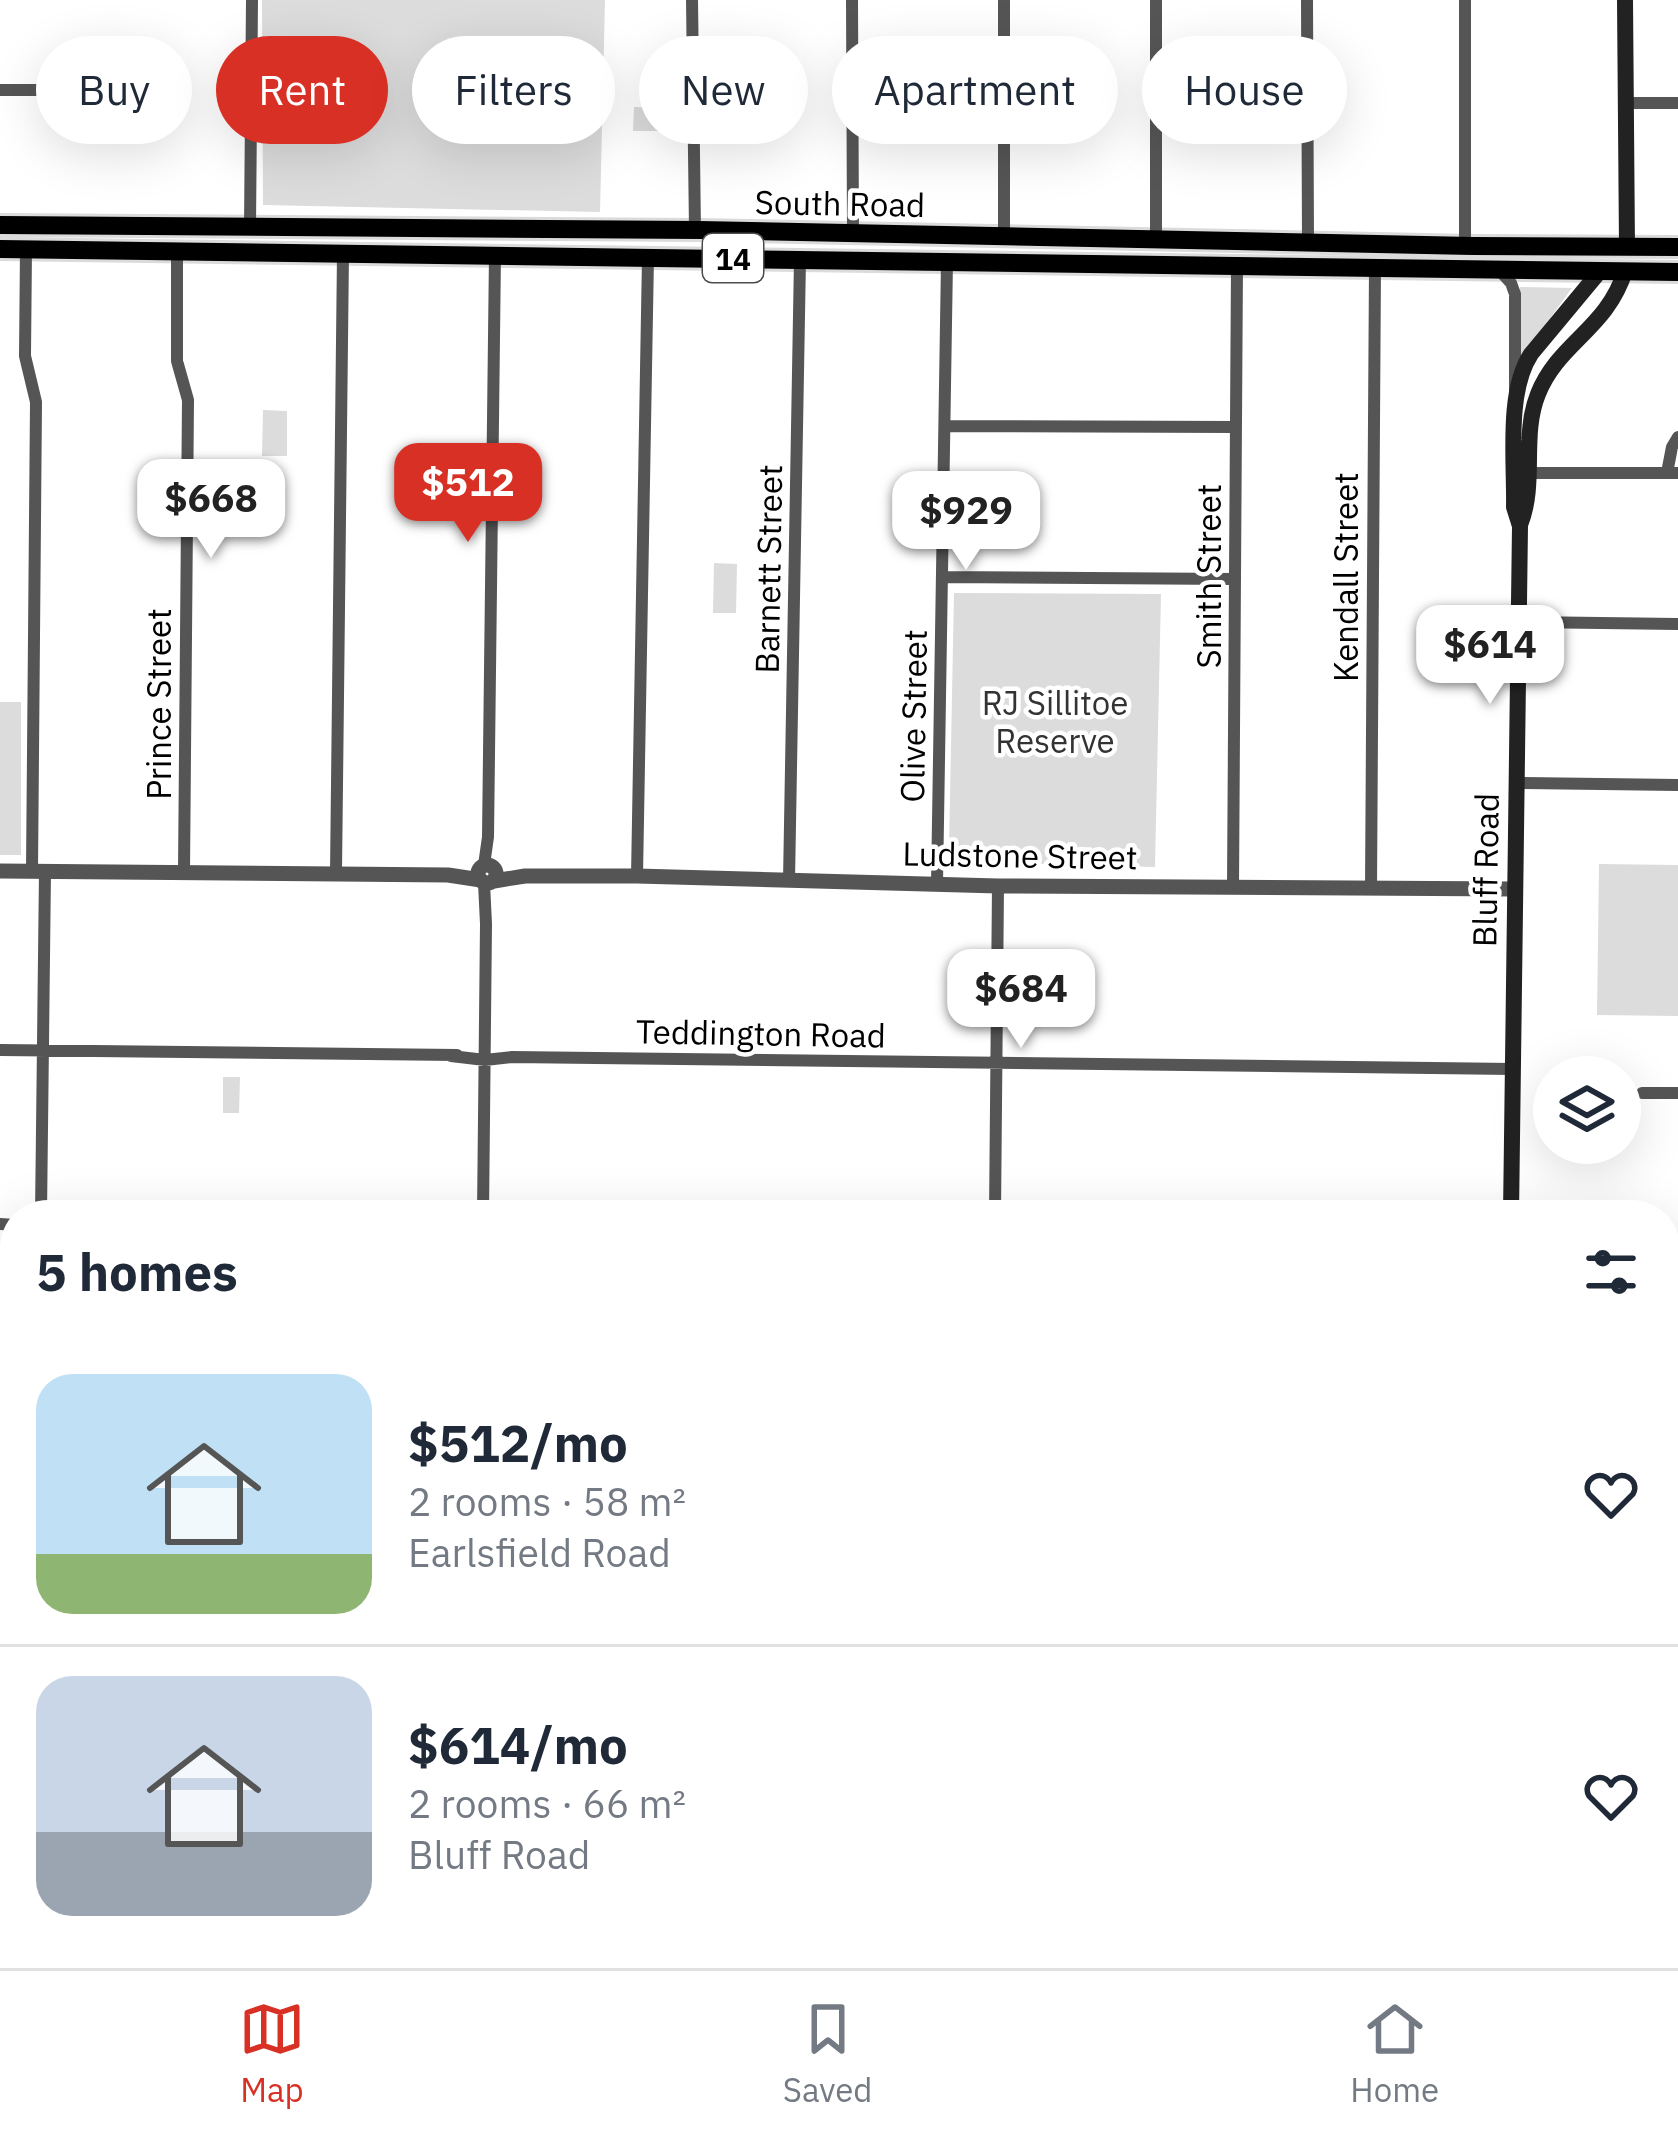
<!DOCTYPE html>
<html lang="en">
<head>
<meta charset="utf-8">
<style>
	body { margin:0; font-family:"IBM Plex Sans",sans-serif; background:#f2f2f3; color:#1f2937; height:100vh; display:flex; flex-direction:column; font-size:45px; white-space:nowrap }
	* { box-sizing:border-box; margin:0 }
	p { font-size:39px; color:#747a83 }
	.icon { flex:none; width:66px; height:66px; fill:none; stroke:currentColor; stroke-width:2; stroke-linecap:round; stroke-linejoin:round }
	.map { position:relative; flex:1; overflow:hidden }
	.drawer { position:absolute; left:0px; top:1200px; width:1680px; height:768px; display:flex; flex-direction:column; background:#fff; border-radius:48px 48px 0 0; box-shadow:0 12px 48px #0002 }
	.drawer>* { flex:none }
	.banner { position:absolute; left:36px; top:36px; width:1608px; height:108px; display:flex; gap:24px }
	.fabs { position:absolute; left:1533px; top:1056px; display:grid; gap:24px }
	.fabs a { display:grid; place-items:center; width:108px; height:108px; border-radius:50%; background:#fff; box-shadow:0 12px 48px #0002; font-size:60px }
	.price { position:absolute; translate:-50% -102px; padding:0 27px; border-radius:24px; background:#fff; color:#222; font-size:39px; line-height:78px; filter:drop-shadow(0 3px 6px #0008) }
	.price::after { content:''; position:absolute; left:50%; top:72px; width:36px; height:27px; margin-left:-18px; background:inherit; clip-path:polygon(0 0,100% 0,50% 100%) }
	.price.active { background:#d93025; color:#fff }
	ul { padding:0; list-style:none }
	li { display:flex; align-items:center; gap:36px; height:300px; padding:0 36px }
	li+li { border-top:3px solid #e0e1e3 }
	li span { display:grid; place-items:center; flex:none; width:336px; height:240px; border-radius:36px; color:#555 }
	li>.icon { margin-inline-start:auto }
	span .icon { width:144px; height:144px; fill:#fffc; stroke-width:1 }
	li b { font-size:51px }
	h2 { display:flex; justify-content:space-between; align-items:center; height:144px; padding:0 36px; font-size:51px }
	.pill { padding:0 42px; border-radius:54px; background:#fff; box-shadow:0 12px 48px #0002; font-size:42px; line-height:108px }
	.pill.active { background:#d93025; color:#fff }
	.menu { display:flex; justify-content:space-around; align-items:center; height:168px; border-top:3px solid #e0e1e3; background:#fff; font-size:33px; color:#747a83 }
	.menu a { display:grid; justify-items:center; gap:6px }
	.menu .active { color:#d93025 }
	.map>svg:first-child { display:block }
	.green { fill:#dcdcdc }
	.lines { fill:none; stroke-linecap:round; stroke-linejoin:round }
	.primary-casing { stroke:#dbdbdb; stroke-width:24 }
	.minor { stroke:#555; stroke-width:12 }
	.tertiary { stroke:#555; stroke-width:15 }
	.secondary { stroke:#222; stroke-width:16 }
	.primary { stroke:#000; stroke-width:18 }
	.labels { text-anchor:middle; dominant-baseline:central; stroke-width:9; stroke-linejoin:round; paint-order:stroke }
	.shield { fill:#fff; stroke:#4c4c4c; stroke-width:3 }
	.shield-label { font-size:30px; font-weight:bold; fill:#000 }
	.street-label { font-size:33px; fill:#000; stroke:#fff }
	.park-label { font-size:33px; fill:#333; stroke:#fff }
</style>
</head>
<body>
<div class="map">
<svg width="1678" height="1968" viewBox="0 0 1678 1968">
	<rect width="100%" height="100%" fill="#fff"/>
	<!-- green -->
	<path class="green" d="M262,0H605L600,212L263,205Z
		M634,107L678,108V131H633Z
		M1520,287L1572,288L1519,361Z
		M263,410L287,411V456H262Z
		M714,563L737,564L736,613H713Z
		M954,593L1161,594L1155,867L961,862L949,848Z
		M0,702H21V855H0Z
		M1599,864L1678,865V1016L1597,1015Z
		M223,1077H240L239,1113H223Z
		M563,1953H859V1968H562Z
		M1200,1953L1488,1958V1968H1199Z"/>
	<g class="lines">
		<defs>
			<path id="primary" d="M0,225L700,230L1472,246L1678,247
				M0,249L1678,272"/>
		</defs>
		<!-- primary casing -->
		<use href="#primary" class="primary-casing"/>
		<!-- minor -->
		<path class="minor" d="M692,0L695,230
			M852,0L853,233
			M1004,0V235
			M1156,0V238
			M1307,0L1308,242
			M1465,0V246
			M0,90H149
			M1625,103H1678
			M250,226L252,0
			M26,249L25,356L36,402L32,871
			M177,250V361L188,400L184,872
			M1498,269L1511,283L1515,294V390
			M945,426L1236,427
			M1522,473H1678
			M1667,473L1672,447L1678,437
			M942,577L1235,579
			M1517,622L1678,624
			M1515,783L1678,785
			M484,865L488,837L495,254
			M336,873L343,253
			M637,876L648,257
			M789,881L800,259
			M937,884L947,261
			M1233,887L1237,265
			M1371,888L1375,267
			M0,1050L457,1055
			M451,1056L485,1060L512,1057L1513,1069
			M1642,1093H1678
			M41,1215L45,871
			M483,1215L486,924L484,883
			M995,1215L998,886
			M0,1224L15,1225
			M1665,1341L1666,1244
			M0,1467H15
			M1665,1558H1678
			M1665,1740L1678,1743
			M0,1776H15
			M0,1921H15
			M387,1968V1953
			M926,1968V1953
			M1133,1968V1953"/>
		<!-- tertiary -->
		<path class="tertiary" d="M478 874a9 9 0 1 1 18 0a9 9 0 1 1-18 0Z
			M0,871L448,875L481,880
			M494,881L525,876H637L998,886L1514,889"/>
		<!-- secondary -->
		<path class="secondary" d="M1625,0L1627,247
			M1520,525C1537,483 1521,436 1538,394C1558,343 1607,329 1625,271
			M1511,1215L1520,526L1514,507C1515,462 1506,392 1531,354L1600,271
			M1504,1968L1505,1953"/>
		<!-- primary -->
		<use href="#primary" class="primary"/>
	</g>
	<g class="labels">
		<!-- shield labels -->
		<rect class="shield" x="703" y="234" width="60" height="48" rx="9"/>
		<g class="shield-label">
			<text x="733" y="258">14</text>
		</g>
		<!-- street labels -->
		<g class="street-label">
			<text transform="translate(840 203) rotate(1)">South Road</text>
			<text transform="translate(768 569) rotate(-89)">Barnett Street</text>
			<text transform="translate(1208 576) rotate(-90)">Smith Street</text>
			<text transform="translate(1345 577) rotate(-90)">Kendall Street</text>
			<text transform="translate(158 704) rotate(-90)">Prince Street</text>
			<text transform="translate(913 716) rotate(-89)">Olive Street</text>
			<text transform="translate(1020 855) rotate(1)">Ludstone Street</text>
			<text transform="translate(1485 870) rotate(-89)">Bluff Road</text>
			<text transform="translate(761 1033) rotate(1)">Teddington Road</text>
		</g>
		<!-- park labels -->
		<g class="park-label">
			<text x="1055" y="702">RJ Sillitoe<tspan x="1055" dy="38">Reserve</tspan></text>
		</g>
	</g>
</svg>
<div class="fabs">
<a><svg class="icon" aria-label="layers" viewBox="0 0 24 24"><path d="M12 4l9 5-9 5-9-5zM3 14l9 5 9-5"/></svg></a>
</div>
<b class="price active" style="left:468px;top:545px">$512</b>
<b class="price" style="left:211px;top:561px">$668</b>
<b class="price" style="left:966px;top:573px">$929</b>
<b class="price" style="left:1490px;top:707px">$614</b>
<b class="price" style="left:1021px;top:1051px">$684</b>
<div class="banner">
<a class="pill">Buy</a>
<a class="pill active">Rent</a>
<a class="pill">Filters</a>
<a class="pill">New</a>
<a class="pill">Apartment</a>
<a class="pill">House</a>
</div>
<section class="drawer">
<h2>5 homes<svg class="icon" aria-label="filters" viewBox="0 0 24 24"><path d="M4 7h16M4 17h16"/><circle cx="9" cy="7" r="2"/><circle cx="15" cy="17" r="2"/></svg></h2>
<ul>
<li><span style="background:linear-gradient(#bfe0f5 75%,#8fb573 0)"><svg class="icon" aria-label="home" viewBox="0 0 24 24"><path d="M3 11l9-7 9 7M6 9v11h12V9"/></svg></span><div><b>$512/mo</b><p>2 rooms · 58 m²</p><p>Earlsfield Road</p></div><svg class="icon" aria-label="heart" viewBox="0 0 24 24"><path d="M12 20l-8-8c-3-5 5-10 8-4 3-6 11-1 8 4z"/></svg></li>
<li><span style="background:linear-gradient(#c9d6e8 65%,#9aa5b1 0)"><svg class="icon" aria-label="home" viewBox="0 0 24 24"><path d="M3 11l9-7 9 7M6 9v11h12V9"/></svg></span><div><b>$614/mo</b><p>2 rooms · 66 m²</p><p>Bluff Road</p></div><svg class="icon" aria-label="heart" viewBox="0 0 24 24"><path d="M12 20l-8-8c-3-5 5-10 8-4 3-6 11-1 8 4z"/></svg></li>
</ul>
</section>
</div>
<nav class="menu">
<a class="active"><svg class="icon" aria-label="map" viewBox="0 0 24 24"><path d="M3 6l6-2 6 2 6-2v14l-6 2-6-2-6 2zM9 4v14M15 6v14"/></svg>Map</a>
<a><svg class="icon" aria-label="saved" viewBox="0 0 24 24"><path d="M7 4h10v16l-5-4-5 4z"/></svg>Saved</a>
<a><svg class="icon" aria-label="home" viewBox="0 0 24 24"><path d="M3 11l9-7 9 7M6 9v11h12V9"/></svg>Home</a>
</nav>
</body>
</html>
